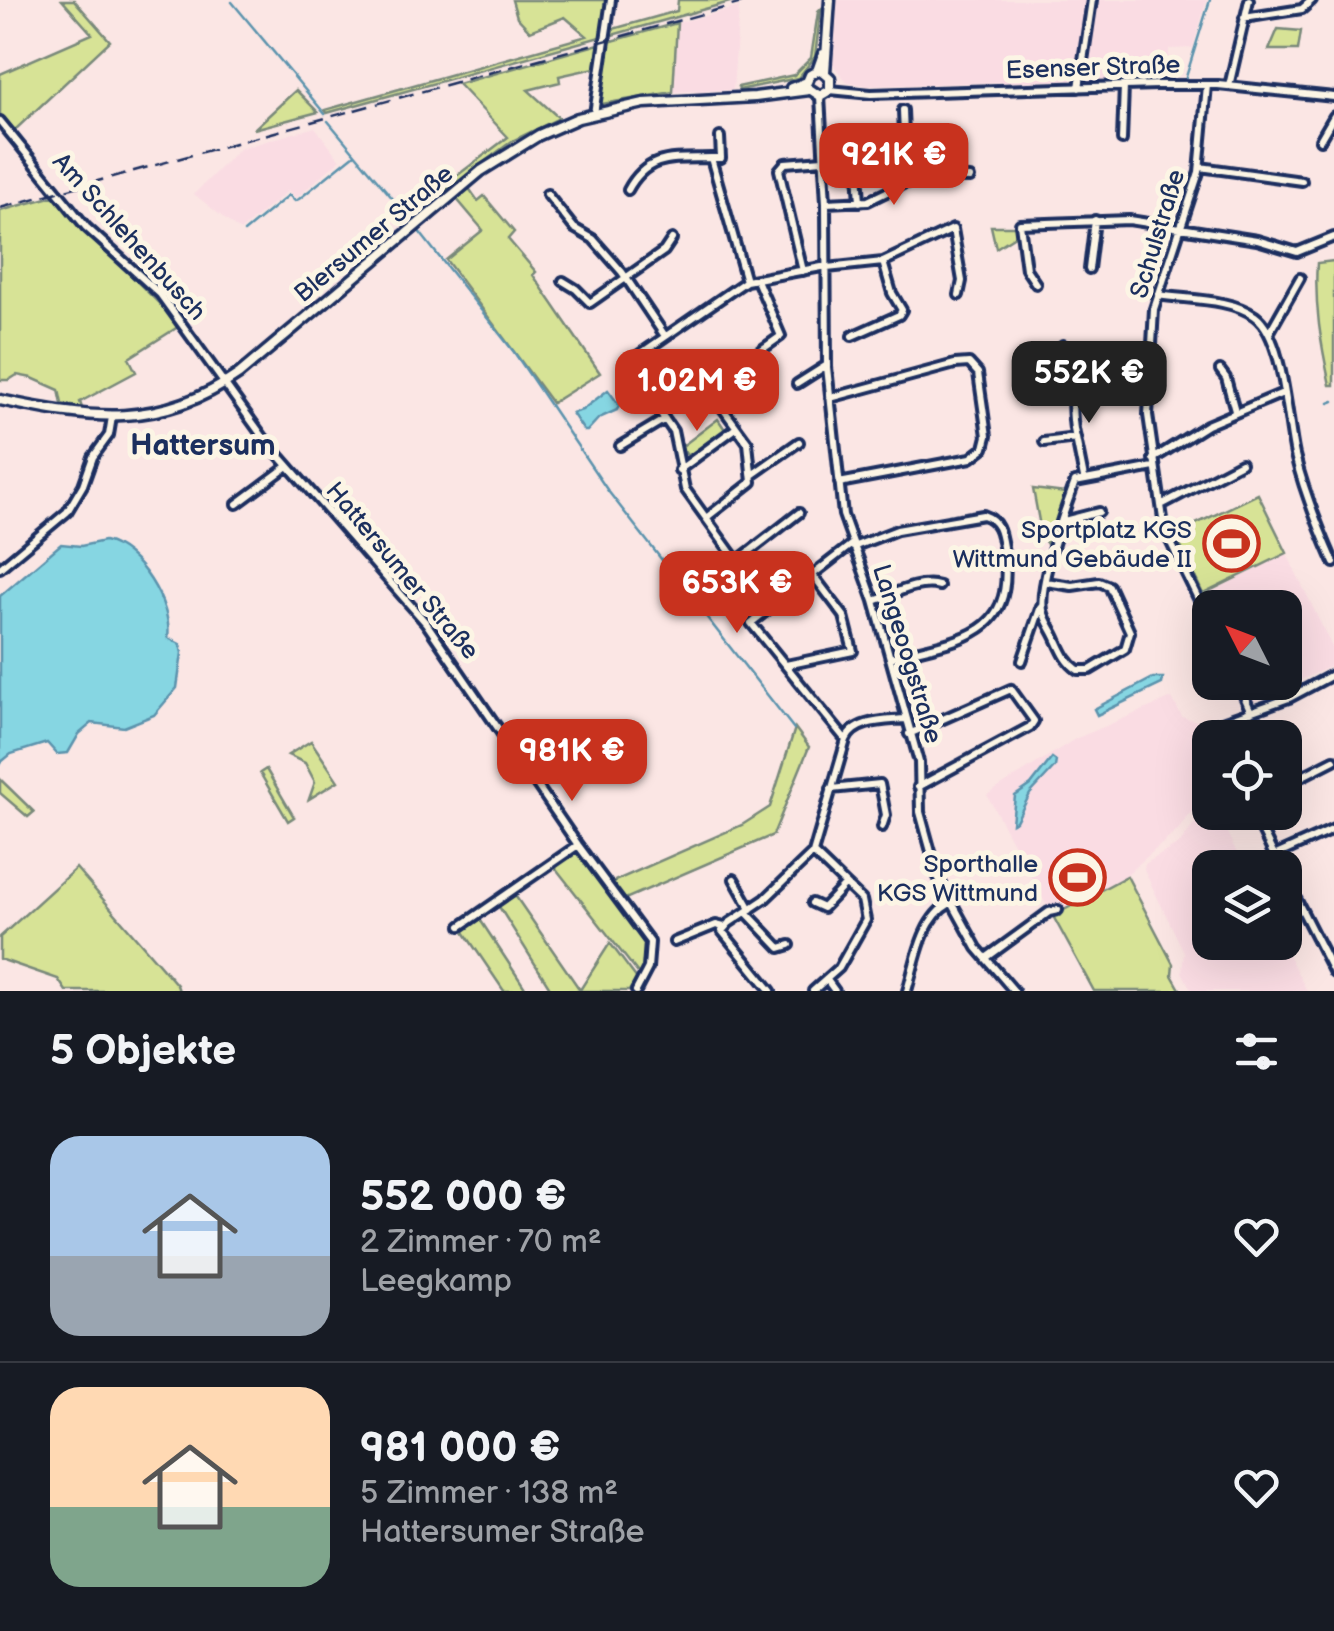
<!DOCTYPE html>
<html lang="de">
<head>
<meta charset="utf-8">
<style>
	body { margin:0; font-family:"Balsamiq Sans",sans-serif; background:#20242c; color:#f1f3f6; height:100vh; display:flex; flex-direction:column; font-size:38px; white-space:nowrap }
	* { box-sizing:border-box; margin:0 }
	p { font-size:32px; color:#9ea1a6 }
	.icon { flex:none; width:55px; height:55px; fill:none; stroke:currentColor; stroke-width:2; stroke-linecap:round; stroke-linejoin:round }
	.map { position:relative; height:991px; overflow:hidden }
	.side { display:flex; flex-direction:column; background:#171b24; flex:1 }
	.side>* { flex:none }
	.needle { width:65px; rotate:312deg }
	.fabs { position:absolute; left:1192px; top:590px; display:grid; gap:20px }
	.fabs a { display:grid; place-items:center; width:110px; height:110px; border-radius:20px; background:#171b24; box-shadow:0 10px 40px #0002; font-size:50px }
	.price { position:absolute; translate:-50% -85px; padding:0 22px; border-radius:20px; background:#c8321e; color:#fff; font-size:32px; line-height:65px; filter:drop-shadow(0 2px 5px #0008) }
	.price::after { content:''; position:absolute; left:50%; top:60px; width:30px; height:22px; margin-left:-15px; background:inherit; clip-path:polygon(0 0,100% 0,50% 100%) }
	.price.current { background:#222; color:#fff }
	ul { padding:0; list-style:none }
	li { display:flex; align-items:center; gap:30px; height:250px; padding:0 50px }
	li+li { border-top:2px solid #363941 }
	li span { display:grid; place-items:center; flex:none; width:280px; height:200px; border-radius:30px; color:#555 }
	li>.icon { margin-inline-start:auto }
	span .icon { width:120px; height:120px; fill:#fffc; stroke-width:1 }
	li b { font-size:42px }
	h2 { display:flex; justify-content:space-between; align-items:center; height:120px; padding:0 50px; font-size:42px }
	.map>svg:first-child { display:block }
	.built { fill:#fadce3 }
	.green { fill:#d7e396; stroke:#79897a; stroke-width:2.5 }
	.water { fill:#86d6e2; stroke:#5b93ad; stroke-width:2.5 }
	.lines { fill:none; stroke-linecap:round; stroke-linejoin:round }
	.stream { stroke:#5b93ad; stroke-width:2.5 }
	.minor-casing { stroke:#1b2f5e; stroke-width:14 }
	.major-casing { stroke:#1b2f5e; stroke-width:15 }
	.minor { stroke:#fcf5e5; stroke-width:6 }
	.major { stroke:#fcf5e5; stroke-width:8 }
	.rail { stroke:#1b2f5e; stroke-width:2.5; stroke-dasharray:15 8; stroke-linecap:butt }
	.labels { text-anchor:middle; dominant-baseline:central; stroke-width:10; stroke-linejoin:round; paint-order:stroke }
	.street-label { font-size:25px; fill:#1b2f5e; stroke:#fcf5e5 }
	.poi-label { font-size:25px; fill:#1b2f5e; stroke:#fcf5e5; text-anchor:end }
	.quarter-label { font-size:30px; font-weight:bold; fill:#1b2f5e; stroke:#fcf5e5 }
</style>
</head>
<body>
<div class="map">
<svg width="1334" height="991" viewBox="0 0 1334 991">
	<rect width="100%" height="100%" fill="#fbe6e4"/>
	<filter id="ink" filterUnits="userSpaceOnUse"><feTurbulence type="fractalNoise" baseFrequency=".01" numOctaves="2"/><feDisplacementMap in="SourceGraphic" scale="20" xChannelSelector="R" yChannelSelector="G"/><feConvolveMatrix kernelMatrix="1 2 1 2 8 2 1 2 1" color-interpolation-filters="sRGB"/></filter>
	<g filter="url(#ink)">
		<!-- built -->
		<path class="built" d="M837,0H1207L1193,48L1169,49V81L1075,80L868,86L846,82L832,63Z
			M739,7L733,90L673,92L677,23Z
			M315,127L340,160L296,198L288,191L240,231L194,194L239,149Z
			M1258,494L1334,651V665L1252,702L1243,683L1285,682V608H1210V611L1175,534Z
			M1172,698L1182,717L1204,723L1211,737L1210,787L1178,830L1127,874L1173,964L1172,975L1181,991H1093L987,795L1075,739Z
			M1210,803V812L1217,813L1244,867L1210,868V942L1282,943L1307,991H1192L1182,972L1184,952L1144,870L1145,864L1180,843Z"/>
		<!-- green -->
		<path class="green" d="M62,0H74L110,41L15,130L0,114V74L92,34Z
			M512,0H608L600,37L327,113L325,110L587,36L565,17L530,31L517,17Z
			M678,0H737L605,37L606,31L677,11Z
			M821,9L815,57L798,78L739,90L738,87L794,75L811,58L818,12Z
			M677,23L673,92L596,105L605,43Z
			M1278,29L1301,31L1298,50H1269Z
			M599,44L595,68L559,76L560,82L528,90L559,118L512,141L412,216L409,212L508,137L458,84Z
			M296,90L318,112L254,129Z
			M468,187L478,201L484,196L514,232L508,239L536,272L533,275L600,373L552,403L446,260L483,230L456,198Z
			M58,195L83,228L181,325L129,358L136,372L80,402L82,408L62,404L59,390L32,378L17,375L9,380H0V211Z
			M991,226H1016L1018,234L996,248Z
			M1334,261V385H1330C1321,344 1314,305 1317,263Z
			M718,419L726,431L689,458L681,447Z
			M1033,489L1066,493L1049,547L1042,537Z
			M1258,494L1287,553L1203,594L1175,534Z
			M795,728L809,747L773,835L623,900L610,883L742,825L770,807Z
			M311,741L338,781L309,799L315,782L305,763L288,755Z
			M266,769L294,817L288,821L260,773Z
			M0,779L34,812L28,817L0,793Z
			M576,850L647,942L645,970L641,977L554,866Z
			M76,868L177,985L179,991H66L58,979L0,959V937Z
			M1127,876L1173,964L1172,975L1181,991H1094L1053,916Z
			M514,894L580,990L610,943L637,979L629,991H552L498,905Z
			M479,918L527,991H504L462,929Z"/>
		<!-- water -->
		<path class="water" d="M608,390L619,405L617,410L599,418L587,431H584L572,413L582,410Z
			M104,541C138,548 173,605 168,638L180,644L182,653L177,688L154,715L124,727L92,723L79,734L68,753L57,754L47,743L11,754L0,763V596L61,544L81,546Z
			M1153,678H1163L1162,684L1097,715L1094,709Z
			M1052,758L1056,761L1055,767L1030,794L1016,821L1012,823L1015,796L1031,785Z"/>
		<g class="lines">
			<!-- stream -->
			<path class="stream" d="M232,2L325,114
				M1186,77L1210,0
				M328,121L409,218
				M418,230L514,352L608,491L794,729
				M244,232L289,195L295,201L299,199L355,154
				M1329,403L1334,401"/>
			<defs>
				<path id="minor" d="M1244,18L1302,9L1312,0
					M1207,85L1199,172L1154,309L1148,415L1163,519L1170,541L1210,623
					M1229,86L1249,0
					M1079,88L1092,0
					M830,90L871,94L1157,85H1218L1334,97
					M820,96L826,203L827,367L843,515L874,601L919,762L920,812L938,877L977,948L1014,991
					M903,110L904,134
					M594,114L611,0
					M0,121L86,227L160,294L263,437L426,623L578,845L650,942L648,968L636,991
					M1122,140L1124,86
					M1320,140L1334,116
					M711,158H721L720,137
					M1200,167L1302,181
					M628,190C648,153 675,159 711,158L746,281
					M547,194L574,228L593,239L622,272L665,336
					M860,202L856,140L862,133L904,134L910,182
					M826,203L868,201L903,184L933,177L970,178
					M827,268L883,262L953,229L962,281L959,295
					M1089,269L1095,220
					M803,271L779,170L785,163L823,160
					M563,281L576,289L590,303L664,251L672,239
					M1036,284L1026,269L1020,224L1129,220L1257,240L1297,252L1334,237
					M1158,295C1188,300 1230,298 1255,316C1284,337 1287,420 1295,455C1304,492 1319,529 1334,563
					M1269,333L1300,278
					M852,336L899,315L902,310L892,293L883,262
					M1063,345C1079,371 1067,408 1076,438
					M1220,370L1226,378L1235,411
					M797,384L827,365
					M830,398L955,364L969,363L978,373L987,436L984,448L971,458L839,483
					M1044,442L1076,438L1084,478
					M620,446L665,419
					M1153,459L1207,425L1283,393
					M679,470L736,428
					M752,475L799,442
					M237,504L288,466
					M1161,505L1241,463
					M706,518L752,482L748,443L708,388L781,336L757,280
					M1064,521L1099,512
					M853,547L897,530L983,515C1001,521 1001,536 1004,553C1017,640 954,639 890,658
					M736,562L799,513
					M0,568L67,512L83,485L93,457L109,435L112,417
					M1046,582L1072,586L1099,582L1109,586L1130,632L1125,649L1090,670H1078C1066,662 1062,651 1056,638C1052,629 1045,620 1043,610C1038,583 1065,509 1075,482L1154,467
					M874,601C894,594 919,580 939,586
					M770,607L685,489L673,431L642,386L630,361L746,281L827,266
					M1022,661L1041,606
					M786,665L853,651L844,616L812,574
					M1238,682L1251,712
					M909,734L1011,689L1034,721L1030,727L918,787
					M1216,738L1213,730L1216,724L1289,698L1334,674
					M846,740L751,623L852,544
					M1285,785L1334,760
					M831,789L880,784L886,815L882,827
					M1253,812L1280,868
					M1274,856L1334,829
					M1285,877L1334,973
					M734,879L751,909
					M812,903L823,908L845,885
					M746,912L780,948L790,945
					M461,926L578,845
					M674,942L716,925L724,927
					M986,958L1049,912L1058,910
					M827,980L835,991
					M771,991L722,931L729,923L765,899L813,853
					M813,991L839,968L866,920L862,900L813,853L846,740C854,720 885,721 905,719
					M907,991C916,961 921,919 950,903"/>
				<path id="major" d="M825,72L830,0
					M791,88L807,82L810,75L817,71L823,54
					M808,88L820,96L830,90V78L822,71
					M0,400C91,419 159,430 239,374L481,171L539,135L578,118L644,103L755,97L809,90"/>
			</defs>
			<!-- minor casing -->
			<use href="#minor" class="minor-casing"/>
			<!-- major casing -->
			<use href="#major" class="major-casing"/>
			<!-- minor -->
			<use href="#minor" class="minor"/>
			<!-- major -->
			<use href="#major" class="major"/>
			<!-- rail -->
			<path class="rail" d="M0,208L753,0"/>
		</g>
	</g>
	<!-- icons -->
	<defs>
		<symbol id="stadium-ring" viewBox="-11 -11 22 22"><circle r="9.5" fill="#fcf5e5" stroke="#c8321e" stroke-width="1.5"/><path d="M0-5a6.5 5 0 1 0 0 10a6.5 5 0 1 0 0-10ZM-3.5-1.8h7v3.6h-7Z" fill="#c8321e"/></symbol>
	</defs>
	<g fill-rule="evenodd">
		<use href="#stadium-ring" x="1200" y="512" width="63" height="63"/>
		<use href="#stadium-ring" x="1046" y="846" width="63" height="63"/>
	</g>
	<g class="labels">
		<!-- street labels -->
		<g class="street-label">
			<text transform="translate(1093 68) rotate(-2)">Esenser Straße</text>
			<text transform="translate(374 234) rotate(-40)">Blersumer Straße</text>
			<text transform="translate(1158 234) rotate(-73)">Schulstraße</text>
			<text transform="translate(129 237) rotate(48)">Am Schlehenbusch</text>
			<text transform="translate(402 571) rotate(50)">Hattersumer Straße</text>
			<text transform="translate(907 654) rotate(73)">Langeoogstraße</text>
		</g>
		<!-- poi labels -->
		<g class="poi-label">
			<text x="1192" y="530">Sportplatz KGS<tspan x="1192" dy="29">Wittmund Gebäude II</tspan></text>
			<text x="1038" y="864">Sporthalle<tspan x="1038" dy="29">KGS Wittmund</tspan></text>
		</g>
		<!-- quarter labels -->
		<g class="quarter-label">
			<text x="203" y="446">Hattersum</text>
		</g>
	</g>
</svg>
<div class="fabs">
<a><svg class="needle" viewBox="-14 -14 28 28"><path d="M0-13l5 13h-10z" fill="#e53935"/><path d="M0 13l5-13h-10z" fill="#9ea1a6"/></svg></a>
<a><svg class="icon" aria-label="locate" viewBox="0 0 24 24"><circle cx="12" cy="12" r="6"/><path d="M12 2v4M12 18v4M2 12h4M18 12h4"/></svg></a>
<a><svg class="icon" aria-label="layers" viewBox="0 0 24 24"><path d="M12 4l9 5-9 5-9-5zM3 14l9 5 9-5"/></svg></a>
</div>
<b class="price" style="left:894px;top:208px">921K €</b>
<b class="price current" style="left:1089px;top:426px">552K €</b>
<b class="price" style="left:697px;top:434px">1.02M €</b>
<b class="price" style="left:737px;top:636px">653K €</b>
<b class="price" style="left:572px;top:804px">981K €</b>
</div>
<section class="side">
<h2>5 Objekte<svg class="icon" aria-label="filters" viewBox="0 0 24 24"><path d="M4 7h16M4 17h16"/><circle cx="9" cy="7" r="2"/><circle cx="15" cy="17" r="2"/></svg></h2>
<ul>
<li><span style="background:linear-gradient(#a9c7e8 60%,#9aa5b1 0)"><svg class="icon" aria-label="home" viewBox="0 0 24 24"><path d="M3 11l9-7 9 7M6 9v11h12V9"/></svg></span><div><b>552 000 €</b><p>2 Zimmer · 70 m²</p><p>Leegkamp</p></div><svg class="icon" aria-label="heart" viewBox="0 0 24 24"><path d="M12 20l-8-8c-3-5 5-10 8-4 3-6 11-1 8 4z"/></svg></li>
<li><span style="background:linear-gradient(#ffd9b3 60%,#7fa58c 0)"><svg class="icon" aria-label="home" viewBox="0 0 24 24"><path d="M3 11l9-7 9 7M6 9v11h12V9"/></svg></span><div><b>981 000 €</b><p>5 Zimmer · 138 m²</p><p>Hattersumer Straße</p></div><svg class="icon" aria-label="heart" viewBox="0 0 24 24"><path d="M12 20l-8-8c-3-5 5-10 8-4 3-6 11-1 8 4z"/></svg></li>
</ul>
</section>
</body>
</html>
